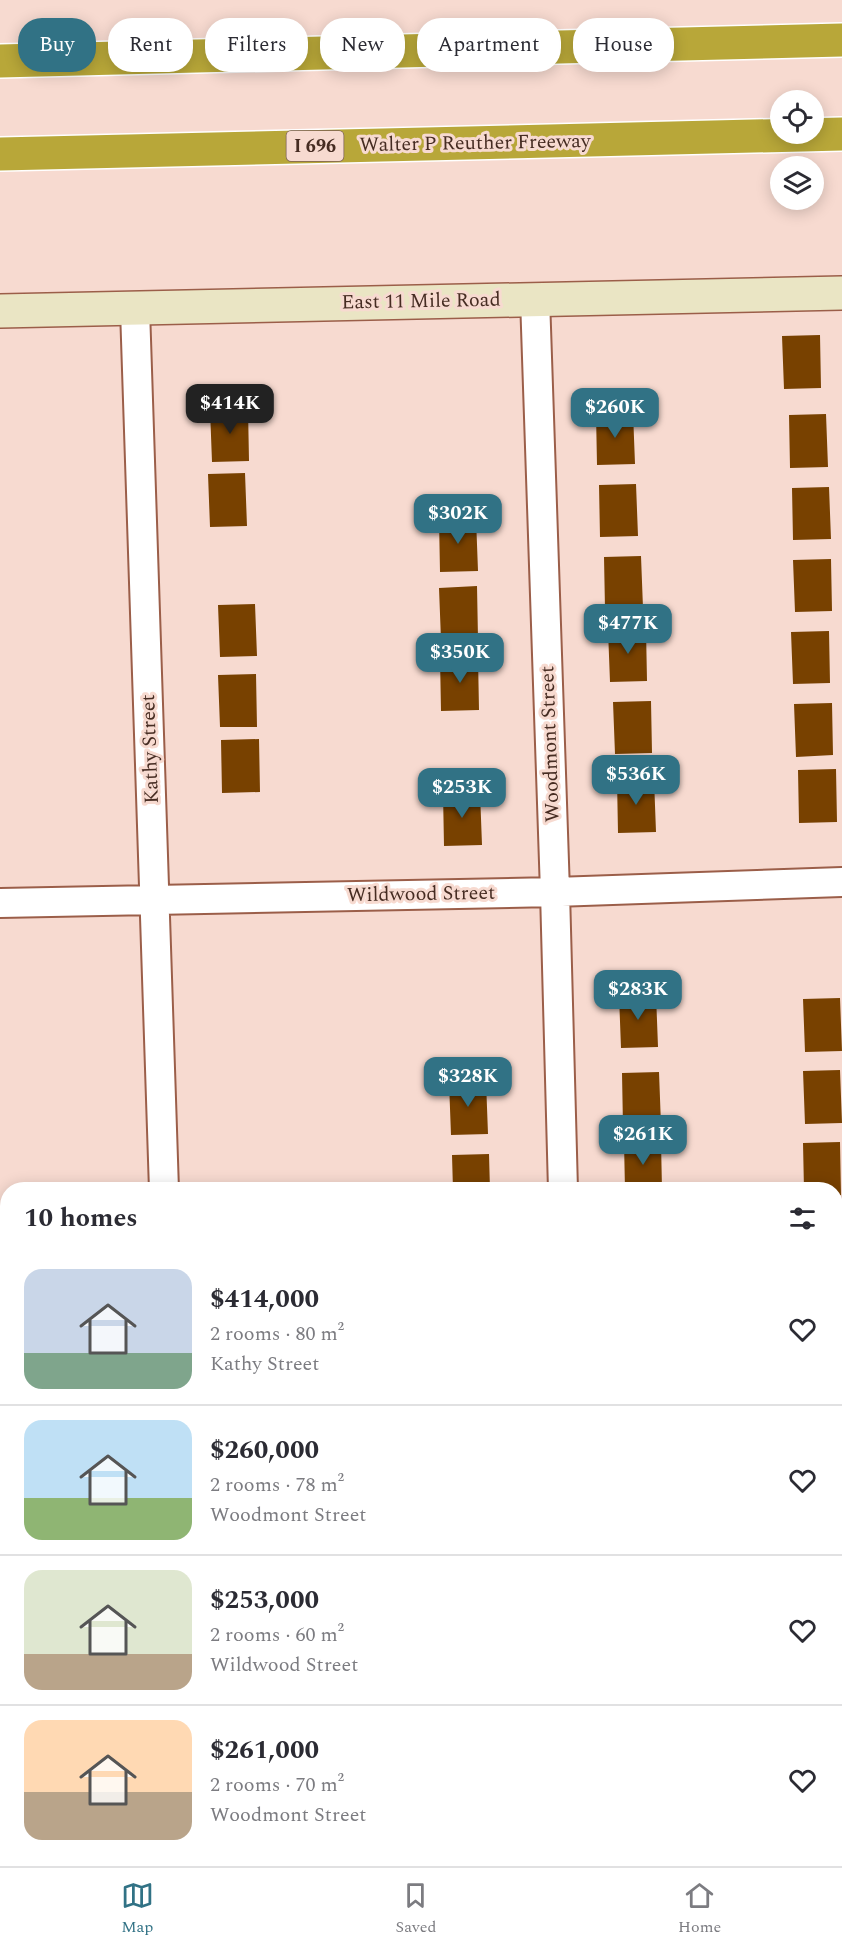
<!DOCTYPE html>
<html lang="en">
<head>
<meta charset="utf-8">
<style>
	body { margin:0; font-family:Spectral,serif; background:#f2f2f3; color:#2b2b33; height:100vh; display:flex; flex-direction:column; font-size:22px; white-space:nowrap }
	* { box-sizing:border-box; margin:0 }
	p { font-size:20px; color:#7c7c81 }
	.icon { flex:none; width:33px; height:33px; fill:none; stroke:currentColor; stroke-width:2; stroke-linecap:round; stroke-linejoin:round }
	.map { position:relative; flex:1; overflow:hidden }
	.panel { position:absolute; left:0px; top:1182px; width:843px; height:684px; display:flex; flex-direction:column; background:#fff; border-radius:24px 24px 0 0; box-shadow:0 3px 15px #0003 }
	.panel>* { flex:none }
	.top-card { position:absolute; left:18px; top:18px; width:807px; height:54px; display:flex; gap:12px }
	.buttons { position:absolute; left:770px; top:90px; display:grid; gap:12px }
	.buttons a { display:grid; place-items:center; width:54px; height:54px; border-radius:50%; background:#fff; box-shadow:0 3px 15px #0003; font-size:30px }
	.price { position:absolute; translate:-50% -51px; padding:0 14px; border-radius:12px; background:#317285; color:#fff; font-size:20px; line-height:39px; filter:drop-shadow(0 2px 3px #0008) }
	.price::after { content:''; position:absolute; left:50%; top:36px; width:18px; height:14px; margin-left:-9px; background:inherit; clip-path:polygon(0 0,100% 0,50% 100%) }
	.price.current { background:#222; color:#fff }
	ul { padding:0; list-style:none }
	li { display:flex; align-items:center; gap:18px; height:150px; padding:0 24px }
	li+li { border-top:2px solid #e1e1e2 }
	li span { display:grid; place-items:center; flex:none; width:168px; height:120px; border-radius:18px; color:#555 }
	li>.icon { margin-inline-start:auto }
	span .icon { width:72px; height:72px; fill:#fffc; stroke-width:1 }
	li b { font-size:26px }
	h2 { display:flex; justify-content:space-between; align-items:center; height:72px; padding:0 24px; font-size:26px }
	.chip { padding:0 21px; border-radius:24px; background:#fff; box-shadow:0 3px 15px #0003; font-size:21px; line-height:54px }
	.chip.current { background:#317285; color:#fff }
	.menu { display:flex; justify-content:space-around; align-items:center; height:84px; border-top:2px solid #e1e1e2; background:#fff; font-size:16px; color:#7c7c81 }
	.menu a { display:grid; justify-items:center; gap:3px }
	.menu .current { color:#317285 }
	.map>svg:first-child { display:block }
	.building { fill:#784100 }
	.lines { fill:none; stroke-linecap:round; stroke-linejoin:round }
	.street-casing { stroke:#9b5e49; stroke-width:32 }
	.secondary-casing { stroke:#9b5e49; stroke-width:36 }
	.highway-casing { stroke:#fff; stroke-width:36 }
	.street { stroke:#fff; stroke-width:28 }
	.secondary { stroke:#eae5c4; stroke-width:33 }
	.highway { stroke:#b8a739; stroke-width:33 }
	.labels { text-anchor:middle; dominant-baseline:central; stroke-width:6; stroke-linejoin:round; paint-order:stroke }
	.shield { fill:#f7dad0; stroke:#7b6056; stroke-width:1.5 }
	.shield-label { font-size:18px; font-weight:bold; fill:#462c22 }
	.street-label { font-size:20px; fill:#462c22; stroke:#f7dad0 }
</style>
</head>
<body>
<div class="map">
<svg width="842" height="1866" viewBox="0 0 842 1866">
	<rect width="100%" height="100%" fill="#f7dad0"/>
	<!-- building -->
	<path class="building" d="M820,335L821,388L784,389L782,336Z
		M248,408L249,461L212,462L210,409Z
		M633,412L635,464L597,465L596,413Z
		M826,414L828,467L790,468L789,415Z
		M245,473L247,526L210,527L208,474Z
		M636,484L638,536L600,537L599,485Z
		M829,487L831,539L793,540L792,488Z
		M476,518L478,571L440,572L439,519Z
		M641,556L643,608L605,609L604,557Z
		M831,559L832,611L795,612L793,560Z
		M477,586L478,639L441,640L439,588Z
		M255,604L257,656L220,657L218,605Z
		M646,629L647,681L610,682L608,630Z
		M829,631L830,683L793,684L791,632Z
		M478,657L479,710L441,711L440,658Z
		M256,674L257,727H220L218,675Z
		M651,701L652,753L615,754L613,702Z
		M832,703L833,755L796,757L794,704Z
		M259,739L260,792L222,793L221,740Z
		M836,769L837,822L799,823L798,770Z
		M654,779L656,832L618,833L617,780Z
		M480,792L482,845L444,846L443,793Z
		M656,994L658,1047L621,1048L619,995Z
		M840,998L842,1051L805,1052L803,999Z
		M840,1070L842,1123L805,1124L803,1071Z
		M659,1072L661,1125L623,1127L622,1073Z
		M486,1081L488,1134L451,1135L449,1082Z
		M661,1141L662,1190H625L624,1142Z
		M840,1142L841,1195L836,1196V1190H804L803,1143Z
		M489,1154L490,1190H453L452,1155Z
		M836,1216H840L842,1269H836Z
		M836,1361H842V1414H836Z
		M836,1432H842V1485H836Z
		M836,1505H842V1558H836Z
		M836,1579H842V1632H836Z
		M681,1859V1866H647V1860Z
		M842,1861V1866H819V1862Z"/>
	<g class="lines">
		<defs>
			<path id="street" d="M535,298L555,892L563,1190
				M135,309L164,1190
				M0,903L555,892L842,882
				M836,1750H842
				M0,1765H8
				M184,1858V1866
				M579,1858L580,1866"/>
			<path id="secondary" d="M0,311L842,293"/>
			<path id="highway" d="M0,61L842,40
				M0,154L842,134"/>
		</defs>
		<!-- street casing -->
		<use href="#street" class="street-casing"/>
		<!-- secondary casing -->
		<use href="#secondary" class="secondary-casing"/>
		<!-- highway casing -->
		<use href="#highway" class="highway-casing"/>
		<!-- street -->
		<use href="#street" class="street"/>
		<!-- secondary -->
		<use href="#secondary" class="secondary"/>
		<!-- highway -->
		<use href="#highway" class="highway"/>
	</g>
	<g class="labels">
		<!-- shield labels -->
		<rect class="shield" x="286.5" y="131" width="57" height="30" rx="4.5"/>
		<g class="shield-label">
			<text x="315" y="146">I 696</text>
		</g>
		<!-- street labels -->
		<g class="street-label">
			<text transform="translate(475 143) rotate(-1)">Walter P Reuther Freeway</text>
			<text transform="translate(421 301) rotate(-1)">East 11 Mile Road</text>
			<text transform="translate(550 744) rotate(-92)">Woodmont Street</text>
			<text transform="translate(150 749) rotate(-92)">Kathy Street</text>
			<text transform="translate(421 894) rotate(-1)">Wildwood Street</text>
		</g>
	</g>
</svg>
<div class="buttons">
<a><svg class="icon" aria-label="locate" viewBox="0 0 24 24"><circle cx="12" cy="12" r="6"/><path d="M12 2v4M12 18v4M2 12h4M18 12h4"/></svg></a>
<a><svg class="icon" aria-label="layers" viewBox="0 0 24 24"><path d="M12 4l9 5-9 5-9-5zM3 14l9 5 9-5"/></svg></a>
</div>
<b class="price current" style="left:230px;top:435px">$414K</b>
<b class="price" style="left:615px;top:439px">$260K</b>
<b class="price" style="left:458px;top:545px">$302K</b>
<b class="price" style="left:628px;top:655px">$477K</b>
<b class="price" style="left:460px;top:684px">$350K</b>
<b class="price" style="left:636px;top:806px">$536K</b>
<b class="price" style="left:462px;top:819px">$253K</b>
<b class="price" style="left:638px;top:1021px">$283K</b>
<b class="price" style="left:468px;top:1108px">$328K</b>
<b class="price" style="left:643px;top:1166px">$261K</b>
<div class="top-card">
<a class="chip current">Buy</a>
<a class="chip">Rent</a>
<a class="chip">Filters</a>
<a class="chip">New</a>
<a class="chip">Apartment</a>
<a class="chip">House</a>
</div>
<section class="panel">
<h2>10 homes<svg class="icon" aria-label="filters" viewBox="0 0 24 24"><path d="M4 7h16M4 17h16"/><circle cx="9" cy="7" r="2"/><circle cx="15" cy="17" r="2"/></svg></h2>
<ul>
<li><span style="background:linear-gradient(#c9d6e8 70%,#7fa58c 0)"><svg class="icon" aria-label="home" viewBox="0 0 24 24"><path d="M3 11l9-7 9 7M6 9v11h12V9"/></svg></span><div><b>$414,000</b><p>2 rooms · 80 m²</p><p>Kathy Street</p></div><svg class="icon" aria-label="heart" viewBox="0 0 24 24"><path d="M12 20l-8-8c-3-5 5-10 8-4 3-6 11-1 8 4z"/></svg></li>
<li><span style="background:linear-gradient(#bfe0f5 65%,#8fb573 0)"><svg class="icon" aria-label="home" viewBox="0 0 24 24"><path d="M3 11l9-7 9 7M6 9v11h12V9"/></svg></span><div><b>$260,000</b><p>2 rooms · 78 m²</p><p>Woodmont Street</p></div><svg class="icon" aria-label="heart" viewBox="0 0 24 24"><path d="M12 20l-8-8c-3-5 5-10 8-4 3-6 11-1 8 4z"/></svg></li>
<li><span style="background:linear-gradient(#dfe7d0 70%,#b9a48a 0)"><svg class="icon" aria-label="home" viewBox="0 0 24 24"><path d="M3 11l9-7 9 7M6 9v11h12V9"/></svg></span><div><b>$253,000</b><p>2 rooms · 60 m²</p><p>Wildwood Street</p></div><svg class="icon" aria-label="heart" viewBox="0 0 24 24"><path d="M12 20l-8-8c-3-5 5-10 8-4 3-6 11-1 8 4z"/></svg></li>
<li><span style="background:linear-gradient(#ffd9b3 60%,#b9a48a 0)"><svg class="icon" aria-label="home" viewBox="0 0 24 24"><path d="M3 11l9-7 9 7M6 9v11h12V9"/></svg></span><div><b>$261,000</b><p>2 rooms · 70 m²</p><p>Woodmont Street</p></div><svg class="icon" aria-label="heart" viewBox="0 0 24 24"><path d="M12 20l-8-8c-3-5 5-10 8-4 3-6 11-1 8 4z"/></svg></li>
</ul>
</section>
</div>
<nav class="menu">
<a class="current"><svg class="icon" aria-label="map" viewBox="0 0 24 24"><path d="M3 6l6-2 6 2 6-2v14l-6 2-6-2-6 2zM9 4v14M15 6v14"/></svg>Map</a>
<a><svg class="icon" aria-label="saved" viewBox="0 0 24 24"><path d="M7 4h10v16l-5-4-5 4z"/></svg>Saved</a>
<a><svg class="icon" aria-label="home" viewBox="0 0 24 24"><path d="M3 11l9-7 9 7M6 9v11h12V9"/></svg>Home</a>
</nav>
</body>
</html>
